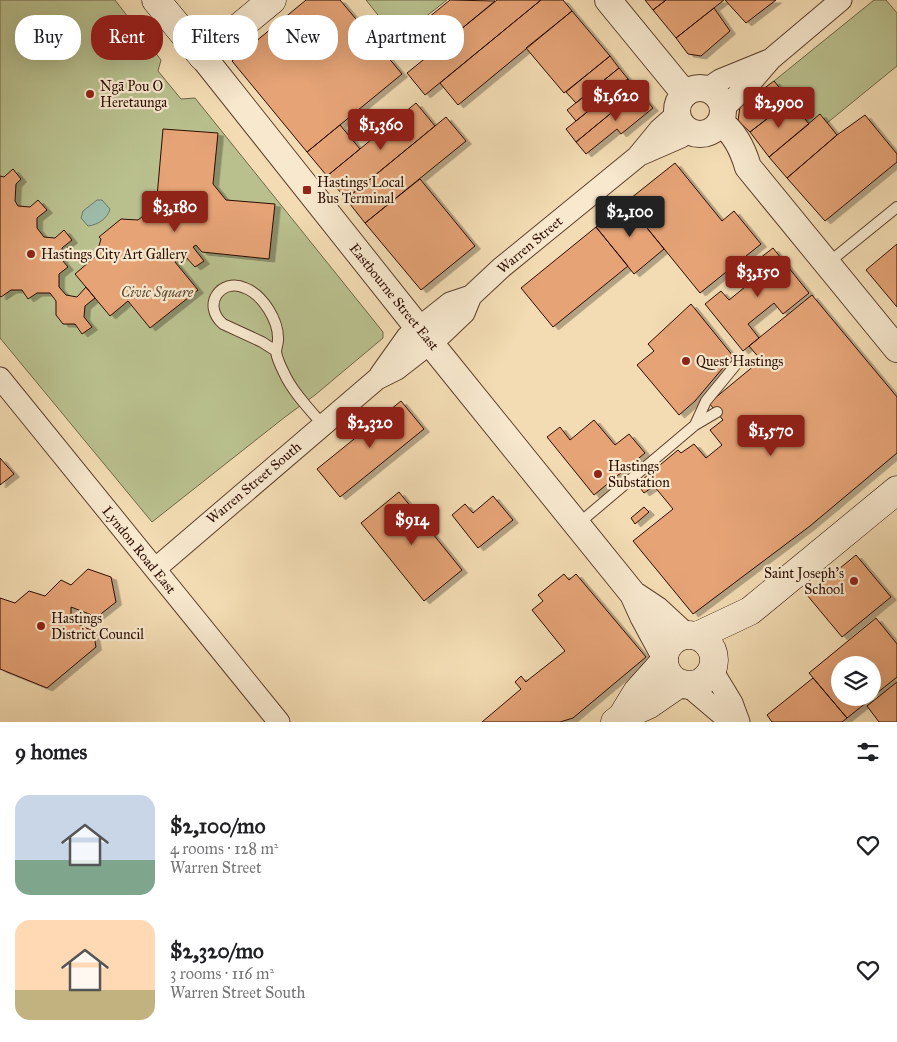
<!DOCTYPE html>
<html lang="en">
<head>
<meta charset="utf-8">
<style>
	body { margin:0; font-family:"IM FELL Great Primer",serif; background:#f2f2f2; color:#202124; height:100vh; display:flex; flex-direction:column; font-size:19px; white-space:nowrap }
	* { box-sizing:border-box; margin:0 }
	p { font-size:16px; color:#757577 }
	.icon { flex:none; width:28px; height:28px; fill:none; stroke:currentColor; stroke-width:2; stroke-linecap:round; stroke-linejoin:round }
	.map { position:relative; height:722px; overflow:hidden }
	.details { display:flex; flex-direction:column; background:#fff; flex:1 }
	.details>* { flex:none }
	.hud { position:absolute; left:15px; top:15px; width:500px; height:45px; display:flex; gap:10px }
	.tools { position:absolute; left:831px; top:656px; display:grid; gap:10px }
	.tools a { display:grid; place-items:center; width:50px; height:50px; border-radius:50%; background:#fff; box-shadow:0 5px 20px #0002; font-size:25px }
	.price { position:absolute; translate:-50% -42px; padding:0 11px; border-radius:5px; background:#8f2418; color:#fff; font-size:16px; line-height:32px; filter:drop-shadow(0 1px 2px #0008) }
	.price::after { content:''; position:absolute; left:50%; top:30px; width:15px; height:11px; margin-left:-8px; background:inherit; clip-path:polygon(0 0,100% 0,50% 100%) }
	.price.active { background:#222; color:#fff }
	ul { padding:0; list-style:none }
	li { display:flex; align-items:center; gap:15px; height:125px; padding:0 15px }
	li span { display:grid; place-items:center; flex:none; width:140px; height:100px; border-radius:15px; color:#555 }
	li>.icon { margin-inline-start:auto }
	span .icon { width:60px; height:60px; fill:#fffc; stroke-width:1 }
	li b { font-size:21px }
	h2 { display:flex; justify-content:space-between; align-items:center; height:60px; padding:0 15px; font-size:21px }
	.chip { padding:0 18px; border-radius:20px; background:#fff; box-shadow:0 5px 20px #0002; font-size:18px; line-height:45px }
	.chip.active { background:#8f2418; color:#fff }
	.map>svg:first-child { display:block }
	.green { fill:#b9c08e; stroke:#726647 }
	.water { fill:#9cbca9; stroke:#6f7665 }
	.building { fill:#e5a376; stroke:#2b0c00; filter:url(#shadow) }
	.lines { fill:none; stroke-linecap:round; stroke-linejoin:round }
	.service-casing { stroke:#5d402d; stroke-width:12 }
	.minor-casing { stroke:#5d402d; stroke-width:23 }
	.tertiary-casing { stroke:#5d402d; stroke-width:28 }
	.secondary-casing { stroke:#2b0c00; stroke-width:29 }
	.service { stroke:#f7e8ce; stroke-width:10 }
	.minor { stroke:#f7e8ce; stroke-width:21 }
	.tertiary { stroke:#f7e8ce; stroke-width:26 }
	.secondary { stroke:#f7e8ce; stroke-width:28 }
	.poi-dot { fill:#8f2418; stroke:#f7e8ce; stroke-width:2 }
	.labels { text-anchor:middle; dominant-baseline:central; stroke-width:4.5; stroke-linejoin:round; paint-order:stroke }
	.poi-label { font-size:14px; fill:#2b0c00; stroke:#f7e8ce; text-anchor:start }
	.street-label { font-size:14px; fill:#2b0c00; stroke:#f7e8ce }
	.park-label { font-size:14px; font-style:italic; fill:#5d4b32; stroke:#f7e8ce }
</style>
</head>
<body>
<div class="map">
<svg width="897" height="722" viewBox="0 0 897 722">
	<defs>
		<filter id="shadow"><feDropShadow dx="5.5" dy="3" stdDeviation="0" flood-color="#0004"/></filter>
	</defs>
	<rect width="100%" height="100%" fill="#f3dcb3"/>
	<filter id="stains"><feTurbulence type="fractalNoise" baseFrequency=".004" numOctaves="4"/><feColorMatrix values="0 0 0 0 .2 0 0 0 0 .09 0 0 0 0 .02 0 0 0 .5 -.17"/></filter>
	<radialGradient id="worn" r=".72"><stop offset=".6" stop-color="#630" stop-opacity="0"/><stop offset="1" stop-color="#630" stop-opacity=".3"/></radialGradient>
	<!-- green -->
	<path class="green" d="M0,0H115L161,60L158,71L181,99L195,98L383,332V338L315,395L285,417L152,522L0,338Z
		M366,0H447L397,39Z
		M874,0H886L897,13V66L827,123L809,124L774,81Z"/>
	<!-- water -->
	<path class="water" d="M97,200H102L110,209C108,218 98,225 88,226L81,218L83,211Z"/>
	<!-- building -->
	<path class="building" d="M306,0H340L402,74L307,152L232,61Z
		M450,0L495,1L426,58L407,35Z
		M497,0H541L425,95L407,73Z
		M541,0H563L572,11L458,105L440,83Z
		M645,0H666L653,10Z
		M666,0H724L676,38L653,10Z
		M725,0H776L746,23Z
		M714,8L730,31L701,56L688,54L676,38Z
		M572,11L610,56L564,93L526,48Z
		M610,56L619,68L576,103L566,92Z
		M619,68L628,79L576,121L567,110Z
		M628,79L638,91L576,142L566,129Z
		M774,81L790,101L750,132L738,121L740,106Z
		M638,91L653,108L621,134L617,129L586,154L576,142Z
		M790,101L809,124L769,157L750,132Z
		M416,103L435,126L346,199L327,176Z
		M820,114L837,135L787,178L769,157Z
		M865,115L897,154V162L825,221L787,178L837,135Z
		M446,117L466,141L365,223L346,199Z
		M340,125L360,149L327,176L307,152Z
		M163,129L218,133L213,184L226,200L275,204L269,259L202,252L196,245L193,247L204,261L195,267L184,255L175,262L198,290L150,328L128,301L110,316L75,274L96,256L101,239L99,237L121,219L138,220L161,202L157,197Z
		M675,163L722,221L734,211L761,244L700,293L626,202Z
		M13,169L21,179L16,184L15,201L18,206L30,207L38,200L47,210L37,218V228L44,237L55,238L64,230L72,240L62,248V260L68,267L59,274V287L66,295L77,297L86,287L95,298L85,306L84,317L92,327L82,334L75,324H63L56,315V301L50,293H37L28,299L22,290H11L1,297L0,296V176L4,177Z
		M420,179L475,246L421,290L365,223Z
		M626,202L664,249L634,274L596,227Z
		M596,227L628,266L553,327L521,288Z
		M897,244V307L866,270Z
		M773,248L809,293L783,314L774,303L748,324L759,338L743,351L705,304L721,291L729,300L755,279L746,269Z
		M812,295L897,397V453L810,526L693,614L633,541L673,509L654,486L644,493L637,484L678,450L681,453L694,444L706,458L722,445L710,430L723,420L709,403L761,360L749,346Z
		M691,304L733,356L695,401L679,415L637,365L654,351L648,344Z
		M401,401L424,429L340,497L317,469Z
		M594,420L615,445L629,434L645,453L594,495L547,437L560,427L570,440Z
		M0,458L14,474L0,485Z
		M399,492L462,570L424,601L361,523Z
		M493,496L513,520L478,548L452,515L465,504L473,513Z
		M644,507L649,512L635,524L631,518Z
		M856,555L891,597L842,637L807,595Z
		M88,569L111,577L116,602L97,617L71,607V621L93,631L96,647L47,688L0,669V598L15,603L29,591L45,596L61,580L71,585Z
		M564,574L569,580L576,574L646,657L573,718L560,722H482L521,689L515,682L521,676L526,682L528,680L565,651L532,610L543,601L538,595Z
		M876,618L897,644V677L872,697V665H840V698H872L847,718L809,673Z
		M813,678L847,718L842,722H772L767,715Z
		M897,682V722H879L867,706Z"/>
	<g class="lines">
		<defs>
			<path id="service" d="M828,263L897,207
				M276,351L262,342L223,324C201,305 221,277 245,288C263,295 279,321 278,340C278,344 276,348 276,352C277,358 281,367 284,373C292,391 310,410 323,425
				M695,425L717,412
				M578,524L695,425L706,401L738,362"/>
			<path id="minor" d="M708,88L720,80L769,60
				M724,108L752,81L771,59L841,0
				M642,154L681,137L688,131
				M380,375L407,337L450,303L471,296L501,268L637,157L660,129L669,121L677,117
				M0,378L279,722
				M155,569L377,379L397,369L442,334L464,313L471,296
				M712,670L732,703L739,722
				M687,685L720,713L735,722"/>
			<path id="tertiary" d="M608,0L685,94
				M203,57L431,344L633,594L643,616L664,655
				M677 111a23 23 0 1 1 46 0a23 23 0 1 1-46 0Z
				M721,123C735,133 743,150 748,167L897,349
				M636,596L657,610L684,635"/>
			<path id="secondary" d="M156,0L203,57L272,0
				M664 660a25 25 0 1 1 50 0a25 25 0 1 1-50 0Z
				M697,636L750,611L897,490
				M623,715L637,692L664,662
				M615,722L623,716L648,705L680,683"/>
		</defs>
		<!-- service casing -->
		<use href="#service" class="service-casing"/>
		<!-- minor casing -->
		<use href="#minor" class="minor-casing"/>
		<!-- tertiary casing -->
		<use href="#tertiary" class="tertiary-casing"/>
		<!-- secondary casing -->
		<use href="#secondary" class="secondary-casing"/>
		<!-- service -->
		<use href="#service" class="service"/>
		<!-- minor -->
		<use href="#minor" class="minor"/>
		<!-- tertiary -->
		<use href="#tertiary" class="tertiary"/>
		<!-- secondary -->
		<use href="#secondary" class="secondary"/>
	</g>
	<!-- markers -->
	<g class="poi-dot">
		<circle cx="90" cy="94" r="5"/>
		<rect x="302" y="185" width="10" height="10" rx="2.5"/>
		<circle cx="31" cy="254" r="5"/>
		<circle cx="686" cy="361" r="5"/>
		<circle cx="598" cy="474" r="5"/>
		<circle cx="854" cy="581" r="5"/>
		<circle cx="41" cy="626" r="5"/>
	</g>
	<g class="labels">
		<!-- poi labels -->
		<g class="poi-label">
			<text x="100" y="86">Ngā Pou O<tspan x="100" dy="16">Heretaunga</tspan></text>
			<text x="317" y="182">Hastings Local<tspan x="317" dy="16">Bus Terminal</tspan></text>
			<text x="41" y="254">Hastings City Art Gallery</text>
			<text x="696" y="361">Quest Hastings</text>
			<text x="608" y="466">Hastings<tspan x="608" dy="16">Substation</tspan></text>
			<text x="844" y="573" text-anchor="end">Saint Joseph's<tspan x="844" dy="16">School</tspan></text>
			<text x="51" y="618">Hastings<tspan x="51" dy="16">District Council</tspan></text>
		</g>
		<!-- street labels -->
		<g class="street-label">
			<text transform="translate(530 245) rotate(-40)">Warren Street</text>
			<text transform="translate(394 297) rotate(51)">Eastbourne Street East</text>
			<text transform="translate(254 483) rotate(-40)">Warren Street South</text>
			<text transform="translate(139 550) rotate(51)">Lyndon Road East</text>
		</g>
		<!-- park labels -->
		<g class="park-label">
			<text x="157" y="292">Civic Square</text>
		</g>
	</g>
	<rect width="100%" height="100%" filter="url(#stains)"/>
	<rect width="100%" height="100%" fill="url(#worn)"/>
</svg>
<div class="tools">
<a><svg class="icon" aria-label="layers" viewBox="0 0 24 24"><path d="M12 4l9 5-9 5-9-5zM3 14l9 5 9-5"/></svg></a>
</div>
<b class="price" style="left:616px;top:122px">$1,620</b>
<b class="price" style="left:779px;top:129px">$2,900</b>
<b class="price" style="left:381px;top:151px">$1,360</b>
<b class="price" style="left:175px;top:233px">$3,180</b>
<b class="price active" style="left:630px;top:238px">$2,100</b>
<b class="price" style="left:758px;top:298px">$3,150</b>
<b class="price" style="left:370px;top:449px">$2,320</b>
<b class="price" style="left:771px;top:457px">$1,570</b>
<b class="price" style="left:412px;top:546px">$914</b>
<div class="hud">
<a class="chip">Buy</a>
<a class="chip active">Rent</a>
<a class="chip">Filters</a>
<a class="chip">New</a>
<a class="chip">Apartment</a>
</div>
</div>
<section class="details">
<h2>9 homes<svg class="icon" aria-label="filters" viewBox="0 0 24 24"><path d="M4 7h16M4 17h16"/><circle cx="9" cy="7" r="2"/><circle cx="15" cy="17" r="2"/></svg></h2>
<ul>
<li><span style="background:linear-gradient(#c9d6e8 65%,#7fa58c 0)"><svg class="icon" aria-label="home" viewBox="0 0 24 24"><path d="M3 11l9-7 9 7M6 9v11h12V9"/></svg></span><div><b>$2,100/mo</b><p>4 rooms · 128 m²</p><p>Warren Street</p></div><svg class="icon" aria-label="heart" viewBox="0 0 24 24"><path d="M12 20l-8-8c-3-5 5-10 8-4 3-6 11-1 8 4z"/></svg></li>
<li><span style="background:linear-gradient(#ffd9b3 70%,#c2b280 0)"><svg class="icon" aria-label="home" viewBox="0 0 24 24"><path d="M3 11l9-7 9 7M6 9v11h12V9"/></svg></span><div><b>$2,320/mo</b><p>3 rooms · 116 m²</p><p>Warren Street South</p></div><svg class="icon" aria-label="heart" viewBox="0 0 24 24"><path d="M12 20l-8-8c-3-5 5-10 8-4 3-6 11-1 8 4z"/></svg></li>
</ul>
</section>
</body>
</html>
